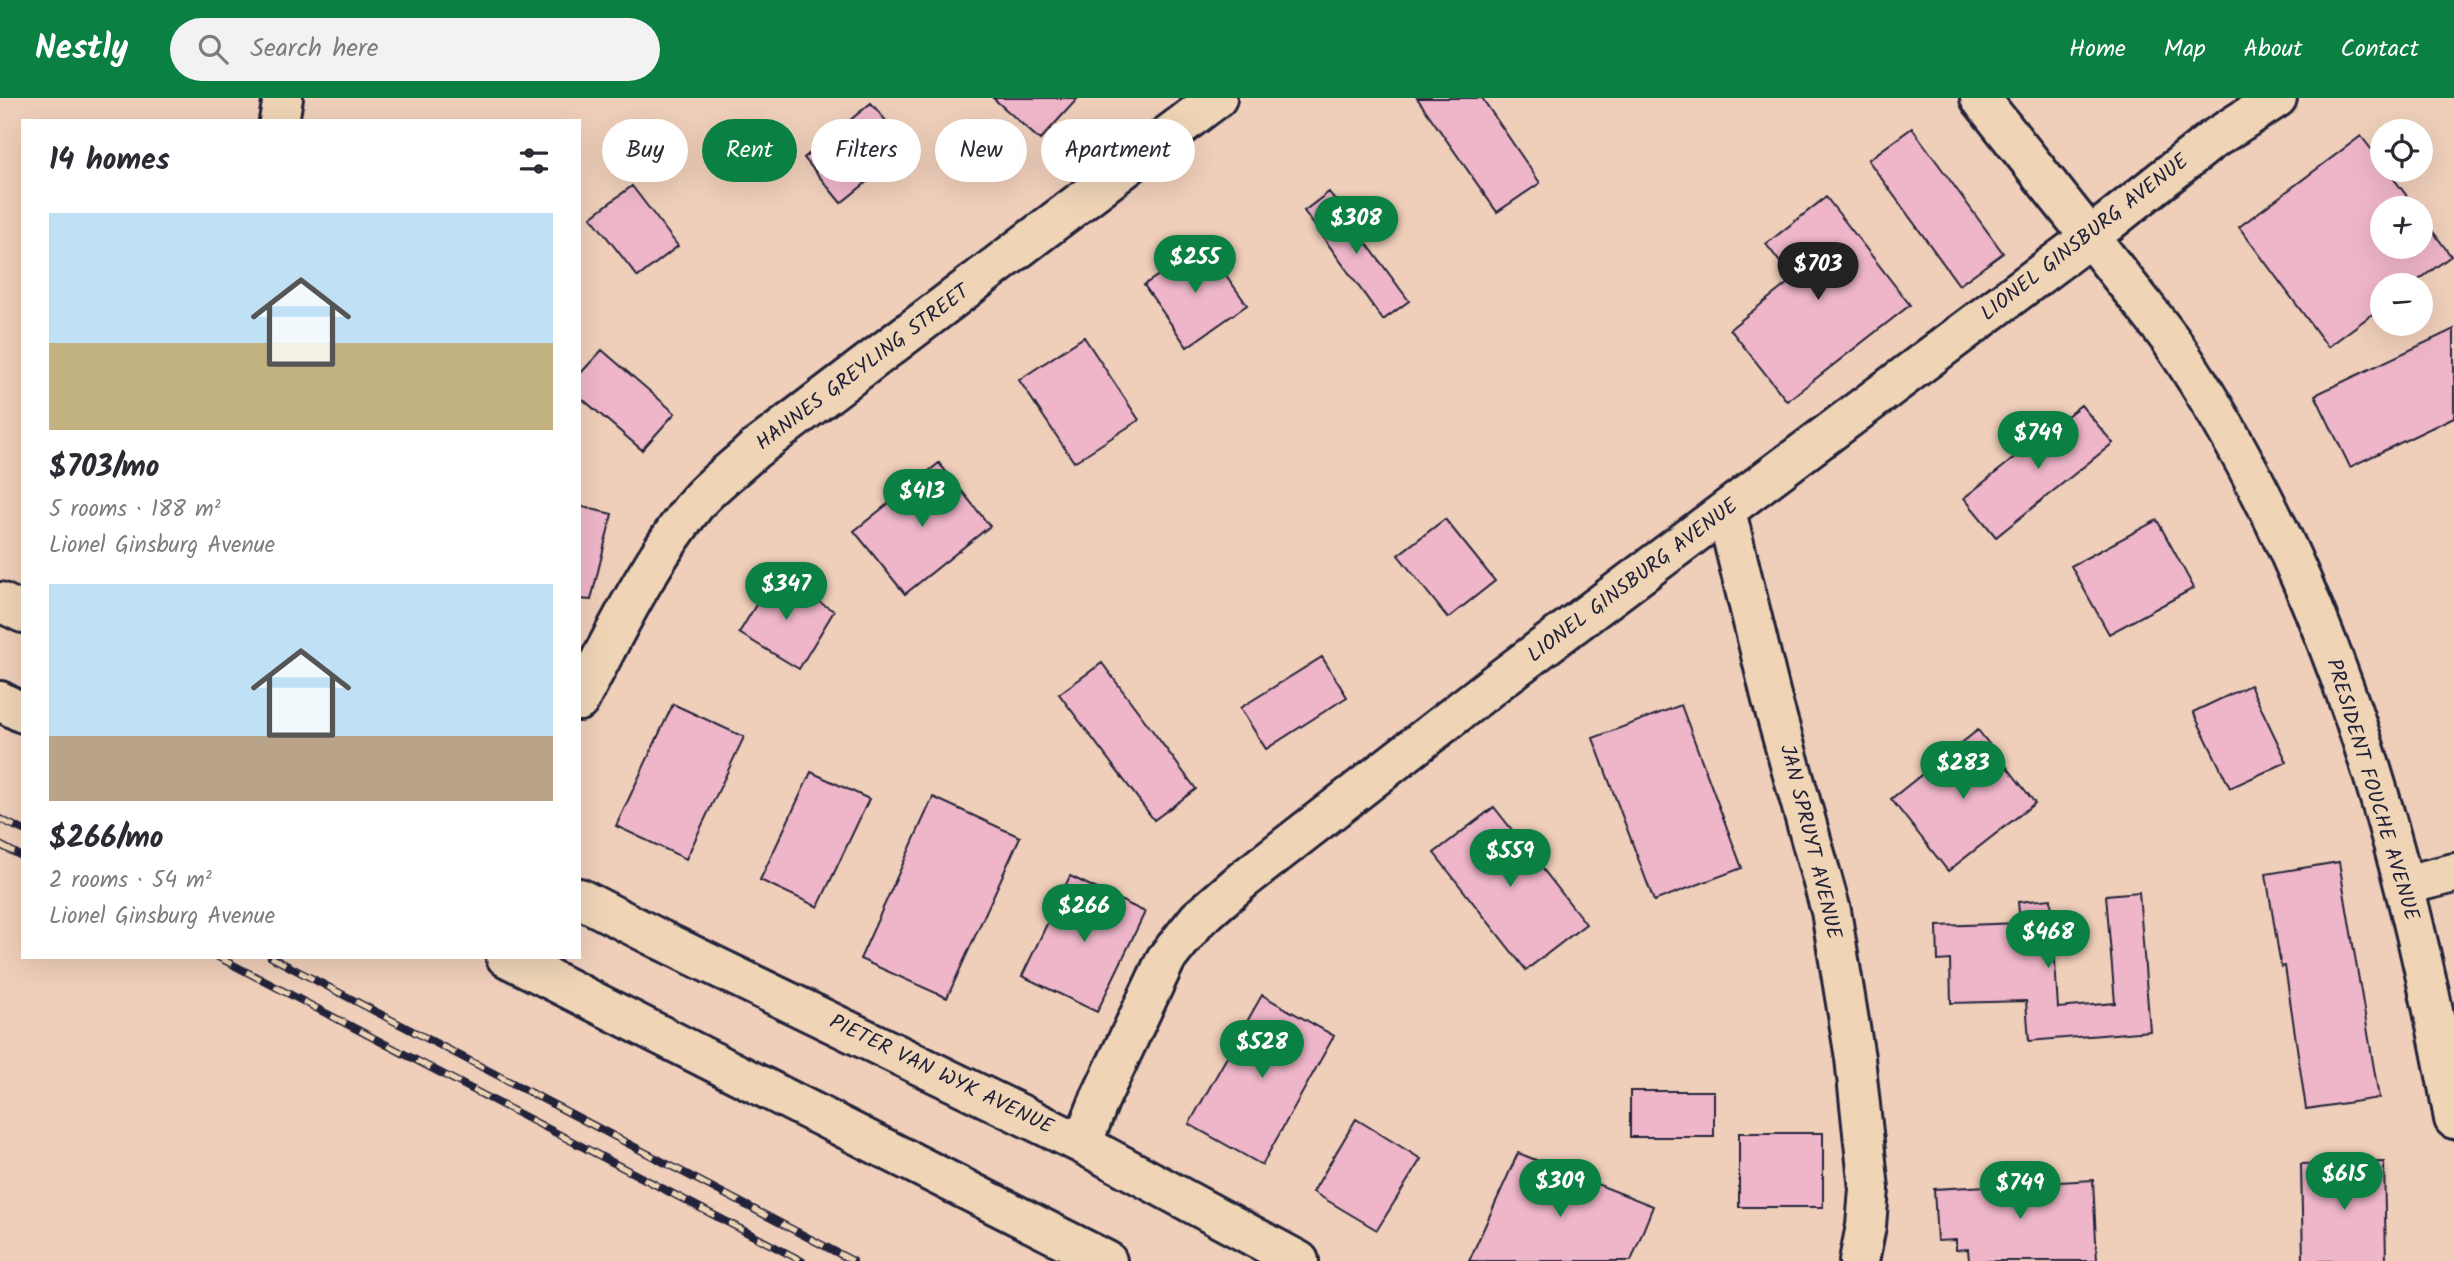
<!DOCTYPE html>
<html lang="en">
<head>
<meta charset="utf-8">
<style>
	body { margin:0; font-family:Kalam,sans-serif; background:#f2f2f3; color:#2b2b33; height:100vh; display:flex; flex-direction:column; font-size:26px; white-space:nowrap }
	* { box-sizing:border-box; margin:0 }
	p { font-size:23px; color:#7c7c81 }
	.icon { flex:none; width:38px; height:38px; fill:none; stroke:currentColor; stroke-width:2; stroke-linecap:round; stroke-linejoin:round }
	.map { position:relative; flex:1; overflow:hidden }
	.side { position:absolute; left:21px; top:21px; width:560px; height:840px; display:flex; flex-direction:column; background:#fff; border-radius:0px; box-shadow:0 7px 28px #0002 }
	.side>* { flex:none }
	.top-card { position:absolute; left:602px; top:21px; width:665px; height:63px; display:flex; gap:14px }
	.buttons { position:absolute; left:2370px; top:21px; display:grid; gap:14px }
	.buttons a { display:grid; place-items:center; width:63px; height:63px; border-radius:50%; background:#fff; box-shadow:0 7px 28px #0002; font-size:35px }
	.price { position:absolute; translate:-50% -60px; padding:0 16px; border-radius:24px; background:#0b8043; color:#fff; font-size:23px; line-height:46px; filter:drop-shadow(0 2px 4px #0008) }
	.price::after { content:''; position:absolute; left:50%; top:42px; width:21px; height:16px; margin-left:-10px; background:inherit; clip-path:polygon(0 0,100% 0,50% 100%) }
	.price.selected { background:#222; color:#fff }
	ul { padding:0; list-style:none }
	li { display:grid; align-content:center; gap:14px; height:371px; padding:0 28px }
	li span { display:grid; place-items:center; height:217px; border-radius:0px; color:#555 }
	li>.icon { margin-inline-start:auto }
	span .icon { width:126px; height:126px; fill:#fffc; stroke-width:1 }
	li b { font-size:30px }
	h2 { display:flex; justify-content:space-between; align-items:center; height:84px; padding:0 28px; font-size:30px }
	.tag { padding:0 24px; border-radius:32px; background:#fff; box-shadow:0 7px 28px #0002; font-size:24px; line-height:63px }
	.tag.selected { background:#0b8043; color:#fff }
	header { display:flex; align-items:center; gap:42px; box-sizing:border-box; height:98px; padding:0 35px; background:#0b8043; color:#fff }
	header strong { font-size:33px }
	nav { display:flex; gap:38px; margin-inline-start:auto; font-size:24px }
	.search { width:490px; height:63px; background:#f2f2f3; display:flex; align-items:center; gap:18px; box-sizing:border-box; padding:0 24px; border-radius:38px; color:#7c7c81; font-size:26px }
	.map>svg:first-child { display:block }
	.building { fill:#efb6c9; stroke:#22223b; stroke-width:2 }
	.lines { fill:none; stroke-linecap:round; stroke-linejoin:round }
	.minor-casing { stroke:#22223b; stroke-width:44 }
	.minor { stroke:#efd5b6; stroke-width:38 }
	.rail-casing { stroke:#22223b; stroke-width:8 }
	.rail { stroke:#efd5b6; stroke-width:5; stroke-dasharray:16; stroke-linecap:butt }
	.labels { text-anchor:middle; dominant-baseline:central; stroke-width:5; stroke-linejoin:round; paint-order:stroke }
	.street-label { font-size:21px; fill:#22223b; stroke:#efd5b6 }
</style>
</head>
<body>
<header>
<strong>Nestly</strong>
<div class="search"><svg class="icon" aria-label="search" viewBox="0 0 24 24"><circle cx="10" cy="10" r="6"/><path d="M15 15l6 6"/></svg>Search here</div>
<nav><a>Home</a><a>Map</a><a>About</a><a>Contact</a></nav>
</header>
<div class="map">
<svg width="2454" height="1163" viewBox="0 0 2454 1163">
	<rect width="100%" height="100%" fill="#efcfba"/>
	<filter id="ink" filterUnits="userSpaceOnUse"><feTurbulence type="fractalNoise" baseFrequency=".0143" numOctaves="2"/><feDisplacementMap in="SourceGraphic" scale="14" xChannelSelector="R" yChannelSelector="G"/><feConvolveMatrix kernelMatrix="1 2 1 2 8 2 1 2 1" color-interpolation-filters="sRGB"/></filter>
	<g filter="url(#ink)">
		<!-- building -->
		<path class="building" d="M993,0H1078L1040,42Z
			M1417,0H1482L1540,85L1497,114Z
			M871,5L909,50L841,105L804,60Z
			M1912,30L2003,155L1959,187L1868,62Z
			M2361,38L2382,65V72H2387L2416,110H2382V149H2420V116L2451,158L2412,187H2382V209L2328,249L2239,129Z
			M632,88L678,148L638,179L591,119Z
			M1329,94L1409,203L1383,222L1304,113Z
			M1826,99L1910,207L1787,303L1730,231L1793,181L1766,146Z
			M1204,146L1247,207L1187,249L1144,187Z
			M2454,231V319L2350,369L2315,297Z
			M1084,239L1139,322L1074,364L1019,282Z
			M602,252L675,315L642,352L579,298V277Z
			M2081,307L2113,345L1996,439L1964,400Z
			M939,365L990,428L905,496L854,433Z
			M579,408L612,416L591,502L579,501Z
			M1445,421L1495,483L1448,520L1398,457Z
			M2157,422L2194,490L2109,536L2071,468Z
			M774,477L834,513L799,571L739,535Z
			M1322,559L1347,599L1266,651L1240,610Z
			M1102,565L1196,691L1154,722L1059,596Z
			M2250,587L2287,664L2230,690L2193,614Z
			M673,606L744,639L686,761L616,728Z
			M1681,607L1742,770L1654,803L1593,640Z
			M1978,632L2035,705L1948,773L1891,701Z
			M811,674L869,701L818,809L760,782Z
			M933,699L1020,739L947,900L860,861Z
			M1494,709L1586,826L1526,872L1434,755Z
			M2339,764L2379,1000L2306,1011L2285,868L2281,869L2266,776Z
			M1070,778L1145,814L1097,914L1022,878Z
			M2139,794L2150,933L2029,943L2026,903L1951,905L1950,862L1938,863L1937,828L2020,825L2018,804L2051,801L2058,910L2115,905L2106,797Z
			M1262,897L1334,938L1262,1067L1189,1026Z
			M1630,993H1714V1039H1630Z
			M1356,1021L1421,1061L1377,1132L1313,1094Z
			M1739,1035H1823V1109H1739Z
			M1518,1055L1653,1108L1631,1163H1469Z
			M2384,1064L2386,1163H2303L2301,1066Z
			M2093,1082L2097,1163H1969L1968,1151L1956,1152V1142L1937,1143L1934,1091Z"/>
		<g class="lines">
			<defs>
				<path id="minor" d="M1980,0C2024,56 2068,111 2112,167C2132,193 2153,218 2172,244C2328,474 2406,750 2454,1021
					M279,23L283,0
					M1726,413L1772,602L1831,813L1855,960L1869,1091L1866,1128L1859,1163
					M0,504L23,515
					M0,603L23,615
					M579,603C615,535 649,463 698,403C714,385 736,369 754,352L1217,0
					M2405,787L2454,775
					M579,800L661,842L1082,1046L1299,1163
					M506,859L1107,1163
					M1082,1046L1100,1001L1166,861L1198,821L1243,782L1497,584L2090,139L2212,42L2277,0"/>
			</defs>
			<!-- minor casing -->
			<use href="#minor" class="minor-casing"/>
			<!-- minor -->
			<use href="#minor" class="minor"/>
			<defs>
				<path id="rail" d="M0,721L23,732
					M0,747L23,759
					M218,859L802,1163
					M271,859L853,1163"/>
			</defs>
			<!-- rail casing -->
			<use href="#rail" class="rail-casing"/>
			<!-- rail -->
			<use href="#rail" class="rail"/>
		</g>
	</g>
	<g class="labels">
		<!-- street labels -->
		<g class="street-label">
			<text transform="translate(2085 140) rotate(-38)">LIONEL GINSBURG AVENUE</text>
			<text transform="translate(863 270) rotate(-37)">HANNES GREYLING STREET</text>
			<text transform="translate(1633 483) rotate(-37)">LIONEL GINSBURG AVENUE</text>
			<text transform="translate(2372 692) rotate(73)">PRESIDENT FOUCHE AVENUE</text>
			<text transform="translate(1810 744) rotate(76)">JAN SPRUYT AVENUE</text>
			<text transform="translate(941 977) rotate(26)">PIETER VAN WYK AVENUE</text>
		</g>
	</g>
</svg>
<div class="buttons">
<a><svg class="icon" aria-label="locate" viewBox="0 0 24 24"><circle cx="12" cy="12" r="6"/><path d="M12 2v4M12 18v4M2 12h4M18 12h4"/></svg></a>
<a>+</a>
<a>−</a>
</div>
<b class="price" style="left:1356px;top:158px">$308</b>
<b class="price" style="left:1195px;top:197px">$255</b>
<b class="price selected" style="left:1818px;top:204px">$703</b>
<b class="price" style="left:2038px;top:373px">$749</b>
<b class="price" style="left:922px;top:431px">$413</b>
<b class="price" style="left:786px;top:524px">$347</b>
<b class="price" style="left:1963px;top:703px">$283</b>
<b class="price" style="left:1510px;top:791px">$559</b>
<b class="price" style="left:1084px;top:846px">$266</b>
<b class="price" style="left:2048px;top:872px">$468</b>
<b class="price" style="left:1262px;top:982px">$528</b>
<b class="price" style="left:2344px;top:1114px">$615</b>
<b class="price" style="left:1560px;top:1121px">$309</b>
<b class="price" style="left:2020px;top:1123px">$749</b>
<div class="top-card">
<a class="tag">Buy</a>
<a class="tag selected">Rent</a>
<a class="tag">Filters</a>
<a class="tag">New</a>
<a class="tag">Apartment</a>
</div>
<section class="side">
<h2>14 homes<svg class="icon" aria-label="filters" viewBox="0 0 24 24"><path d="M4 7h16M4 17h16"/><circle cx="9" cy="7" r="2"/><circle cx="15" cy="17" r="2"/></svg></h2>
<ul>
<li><span style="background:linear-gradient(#bfe0f5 60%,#c2b280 0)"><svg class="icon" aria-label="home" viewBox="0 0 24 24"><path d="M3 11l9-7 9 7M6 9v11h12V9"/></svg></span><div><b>$703/mo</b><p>5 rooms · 188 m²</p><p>Lionel Ginsburg Avenue</p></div></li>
<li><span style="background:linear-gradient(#bfe0f5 70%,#b9a48a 0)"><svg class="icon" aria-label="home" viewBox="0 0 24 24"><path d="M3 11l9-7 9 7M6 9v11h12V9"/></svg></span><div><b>$266/mo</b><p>2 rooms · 54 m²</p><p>Lionel Ginsburg Avenue</p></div></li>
</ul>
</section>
</div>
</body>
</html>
